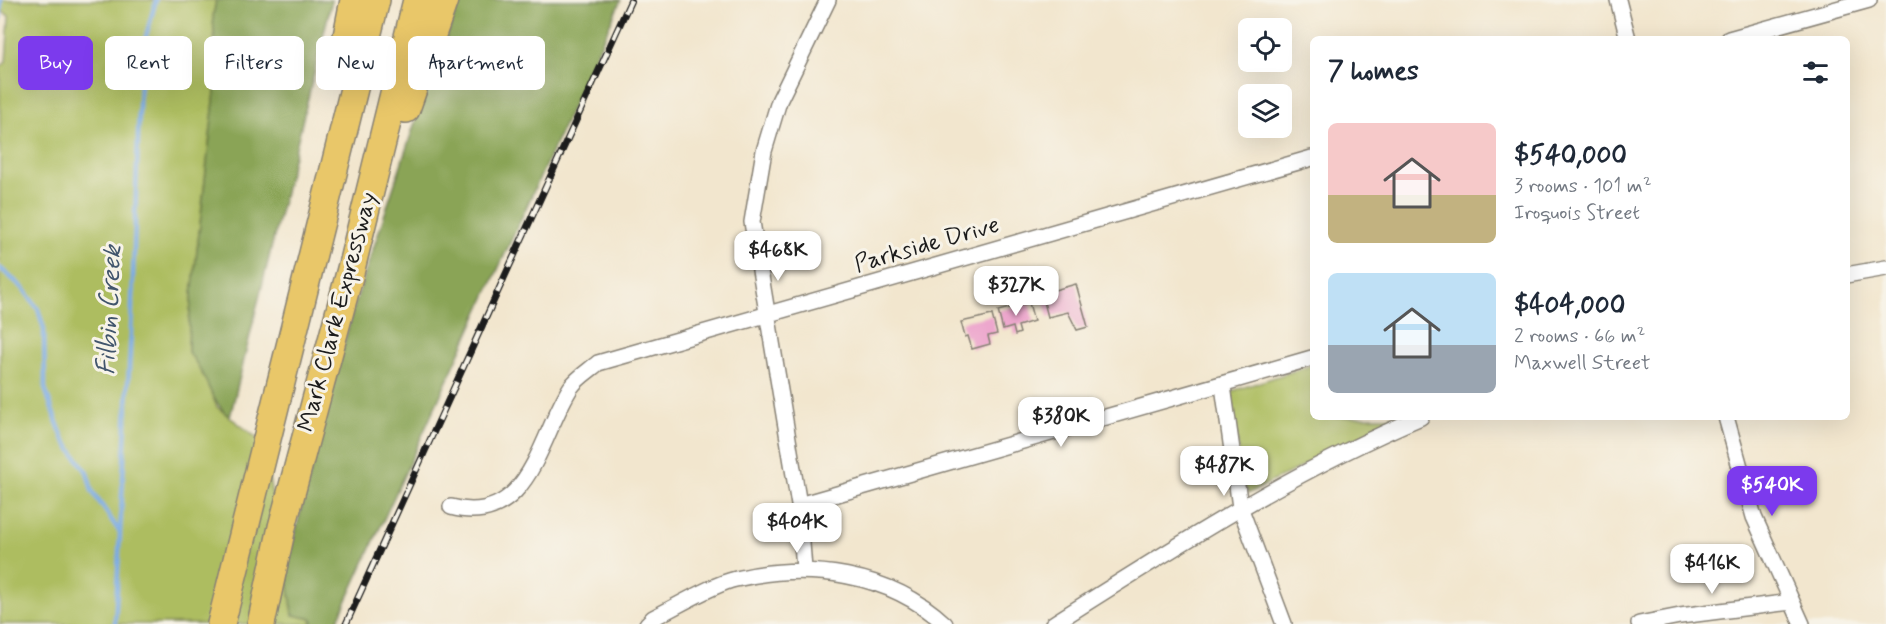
<!DOCTYPE html>
<html lang="en">
<head>
<meta charset="utf-8">
<style>
	body { margin:0; font-family:Mynerve,sans-serif; background:#f2f2f3; color:#1f2937; height:100vh; display:flex; flex-direction:column; font-size:22px; white-space:nowrap }
	* { box-sizing:border-box; margin:0 }
	p { font-size:20px; color:#747a83 }
	.icon { flex:none; width:33px; height:33px; fill:none; stroke:currentColor; stroke-width:2; stroke-linecap:round; stroke-linejoin:round }
	.map { position:relative; flex:1; overflow:hidden }
	.panel { position:absolute; left:1310px; top:36px; width:540px; height:384px; display:flex; flex-direction:column; background:#fff; border-radius:9px; box-shadow:0 6px 24px #0002 }
	.panel>* { flex:none }
	.hud { position:absolute; left:18px; top:36px; width:570px; height:54px; display:flex; gap:12px }
	.tools { position:absolute; left:1238px; top:18px; display:grid; gap:12px }
	.tools a { display:grid; place-items:center; width:54px; height:54px; border-radius:9px; background:#fff; box-shadow:0 6px 24px #0002; font-size:30px }
	.price { position:absolute; translate:-50% -51px; padding:0 14px; border-radius:12px; background:#fff; color:#222; font-size:20px; line-height:39px; filter:drop-shadow(0 2px 3px #0008) }
	.price::after { content:''; position:absolute; left:50%; top:36px; width:18px; height:14px; margin-left:-9px; background:inherit; clip-path:polygon(0 0,100% 0,50% 100%) }
	.price.selected { background:#7c3aed; color:#fff }
	ul { padding:0; list-style:none }
	li { display:flex; align-items:center; gap:18px; height:150px; padding:0 18px }
	li span { display:grid; place-items:center; flex:none; width:168px; height:120px; border-radius:9px; color:#555 }
	li>.icon { margin-inline-start:auto }
	span .icon { width:72px; height:72px; fill:#fffc; stroke-width:1 }
	li b { font-size:26px }
	h2 { display:flex; justify-content:space-between; align-items:center; height:72px; padding:0 18px; font-size:26px }
	.tag { padding:0 21px; border-radius:9px; background:#fff; box-shadow:0 6px 24px #0002; font-size:21px; line-height:54px }
	.tag.selected { background:#7c3aed; color:#fff }
	.map>svg:first-child { display:block }
	.green { fill:#adbd60; stroke:#646c3e; stroke-width:1.5 }
	.forest { fill:#8aa456; stroke:#536039; stroke-width:1.5 }
	.lines { fill:none; stroke-linecap:round; stroke-linejoin:round }
	.stream { stroke:#79aae4; stroke-width:4.5 }
	.building { fill:#eda7cd }
	.street-casing { stroke:#878175; stroke-width:18 }
	.highway-casing { stroke:#878175; stroke-width:30 }
	.street { stroke:#fff; stroke-width:15 }
	.highway { stroke:#e9c769; stroke-width:27 }
	.rail-casing { stroke:#1c1c1c; stroke-width:7 }
	.rail { stroke:#f7f3e8; stroke-width:4.5; stroke-dasharray:14; stroke-linecap:butt }
	.labels { text-anchor:middle; dominant-baseline:central; stroke-width:6; stroke-linejoin:round; paint-order:stroke }
	.street-label { font-size:24px; fill:#1c1c1c; stroke:#f7f3e8 }
	.water-label { font-size:26px; font-style:italic; fill:#41556c; stroke:#f7f3e8 }
</style>
</head>
<body>
<div class="map">
<svg width="1886" height="624" viewBox="0 0 1886 624">
	<rect width="100%" height="100%" fill="#f7f3e8"/>
	<filter id="ink" filterUnits="userSpaceOnUse"><feTurbulence type="fractalNoise" baseFrequency=".0167" numOctaves="2"/><feDisplacementMap in="SourceGraphic" scale="12" xChannelSelector="R" yChannelSelector="G"/><feConvolveMatrix kernelMatrix="1 2 1 2 8 2 1 2 1" color-interpolation-filters="sRGB"/></filter>
	<filter id="wash" filterUnits="userSpaceOnUse"><feTurbulence type="fractalNoise" baseFrequency=".008" numOctaves="4" result="noise"/><feDisplacementMap in="SourceGraphic" scale="24" xChannelSelector="R" yChannelSelector="G"/><feGaussianBlur stdDeviation="1.35" result="paint"/><feColorMatrix in="noise" values="0 0 0 0 0 0 0 0 0 0 0 0 0 0 0 0 0 1.4 0 .05"/><feComposite in="paint" operator="in"/></filter>
	<g filter="url(#wash)">
		<rect width="100%" height="100%" fill="#f2e6ce"/>
		<!-- green -->
		<path class="green" d="M0,0H216L213,17L217,75L189,321L188,352L200,366L217,407L262,442L286,568L313,624H0V67L6,62L9,16L0,10Z
			M1312,365V417H1401L1249,493L1245,488L1230,399L1232,391Z"/>
		<!-- forest -->
		<path class="forest" d="M216,0H332L230,417C208,400 208,374 188,352L189,321L217,75L213,17Z
			M460,0H621L336,624H313L312,619L293,615L286,568L352,313L419,110Z"/>
		<g class="lines">
			<!-- stream -->
			<path class="stream" d="M0,20L1,0
				M0,268L22,287L38,309L44,329L45,388L53,412L63,438L87,472L92,491L119,531
				M115,624L131,332L141,54L156,0"/>
		</g>
		<g id="blocks">
			<!-- building -->
			<path class="building" d="M1076,284L1088,327L1077,330L1068,312L1048,317L1043,298L1052,295L1051,291Z
				M1029,303L1034,321L1018,326L1020,333L1015,335L1013,327L1003,330L998,311Z
				M992,315L997,334L988,336L990,344L972,349L968,336L965,337L961,322Z"/>
		</g>
	</g>
	<g filter="url(#ink)">
		<use href="#blocks" fill-opacity="0" stroke="#878175" stroke-width="1.5"/>
		<g class="lines">
			<defs>
				<path id="street" d="M1618,0L1628,39
					M1729,39L1869,0
					M1846,275L1886,268
					M1223,386L1240,507L1284,624
					M1726,417L1754,517L1802,624
					M799,505L1312,358
					M451,507C530,528 540,434 571,387C577,378 590,370 598,363L1312,158
					M804,569L799,505L752,222L764,151L779,101L828,0
					M647,624L653,618C676,607 713,584 736,579C808,562 889,572 945,624
					M1053,624C1173,548 1289,473 1421,417
					M1639,624L1680,616L1791,602"/>
				<path id="highway" d="M341,67L354,0
					M406,109L444,0
					M221,624L376,0
					M261,624L282,527L351,269L417,0"/>
			</defs>
			<!-- street casing -->
			<use href="#street" class="street-casing"/>
			<!-- highway casing -->
			<use href="#highway" class="highway-casing"/>
			<!-- street -->
			<use href="#street" class="street"/>
			<!-- highway -->
			<use href="#highway" class="highway"/>
			<defs>
				<path id="rail" d="M346,624L631,0"/>
			</defs>
			<!-- rail casing -->
			<use href="#rail" class="rail-casing"/>
			<!-- rail -->
			<use href="#rail" class="rail"/>
		</g>
	</g>
	<g class="labels">
		<!-- street labels -->
		<g class="street-label">
			<text transform="translate(927 245) rotate(-16)">Parkside Drive</text>
			<text transform="translate(338 312) rotate(-75)">Mark Clark Expressway</text>
		</g>
		<!-- water labels -->
		<g class="water-label">
			<text transform="translate(110 310) rotate(-87)">Filbin Creek</text>
		</g>
	</g>
</svg>
<div class="tools">
<a><svg class="icon" aria-label="locate" viewBox="0 0 24 24"><circle cx="12" cy="12" r="6"/><path d="M12 2v4M12 18v4M2 12h4M18 12h4"/></svg></a>
<a><svg class="icon" aria-label="layers" viewBox="0 0 24 24"><path d="M12 4l9 5-9 5-9-5zM3 14l9 5 9-5"/></svg></a>
</div>
<b class="price" style="left:778px;top:282px">$468K</b>
<b class="price" style="left:1016px;top:317px">$327K</b>
<b class="price" style="left:1061px;top:448px">$380K</b>
<b class="price" style="left:1224px;top:497px">$487K</b>
<b class="price selected" style="left:1772px;top:517px">$540K</b>
<b class="price" style="left:797px;top:554px">$404K</b>
<b class="price" style="left:1712px;top:595px">$416K</b>
<div class="hud">
<a class="tag selected">Buy</a>
<a class="tag">Rent</a>
<a class="tag">Filters</a>
<a class="tag">New</a>
<a class="tag">Apartment</a>
</div>
<section class="panel">
<h2>7 homes<svg class="icon" aria-label="filters" viewBox="0 0 24 24"><path d="M4 7h16M4 17h16"/><circle cx="9" cy="7" r="2"/><circle cx="15" cy="17" r="2"/></svg></h2>
<ul>
<li><span style="background:linear-gradient(#f6c9c9 60%,#c2b280 0)"><svg class="icon" aria-label="home" viewBox="0 0 24 24"><path d="M3 11l9-7 9 7M6 9v11h12V9"/></svg></span><div><b>$540,000</b><p>3 rooms · 101 m²</p><p>Iroquois Street</p></div></li>
<li><span style="background:linear-gradient(#bfe0f5 60%,#9aa5b1 0)"><svg class="icon" aria-label="home" viewBox="0 0 24 24"><path d="M3 11l9-7 9 7M6 9v11h12V9"/></svg></span><div><b>$404,000</b><p>2 rooms · 66 m²</p><p>Maxwell Street</p></div></li>
</ul>
</section>
</div>
</body>
</html>
